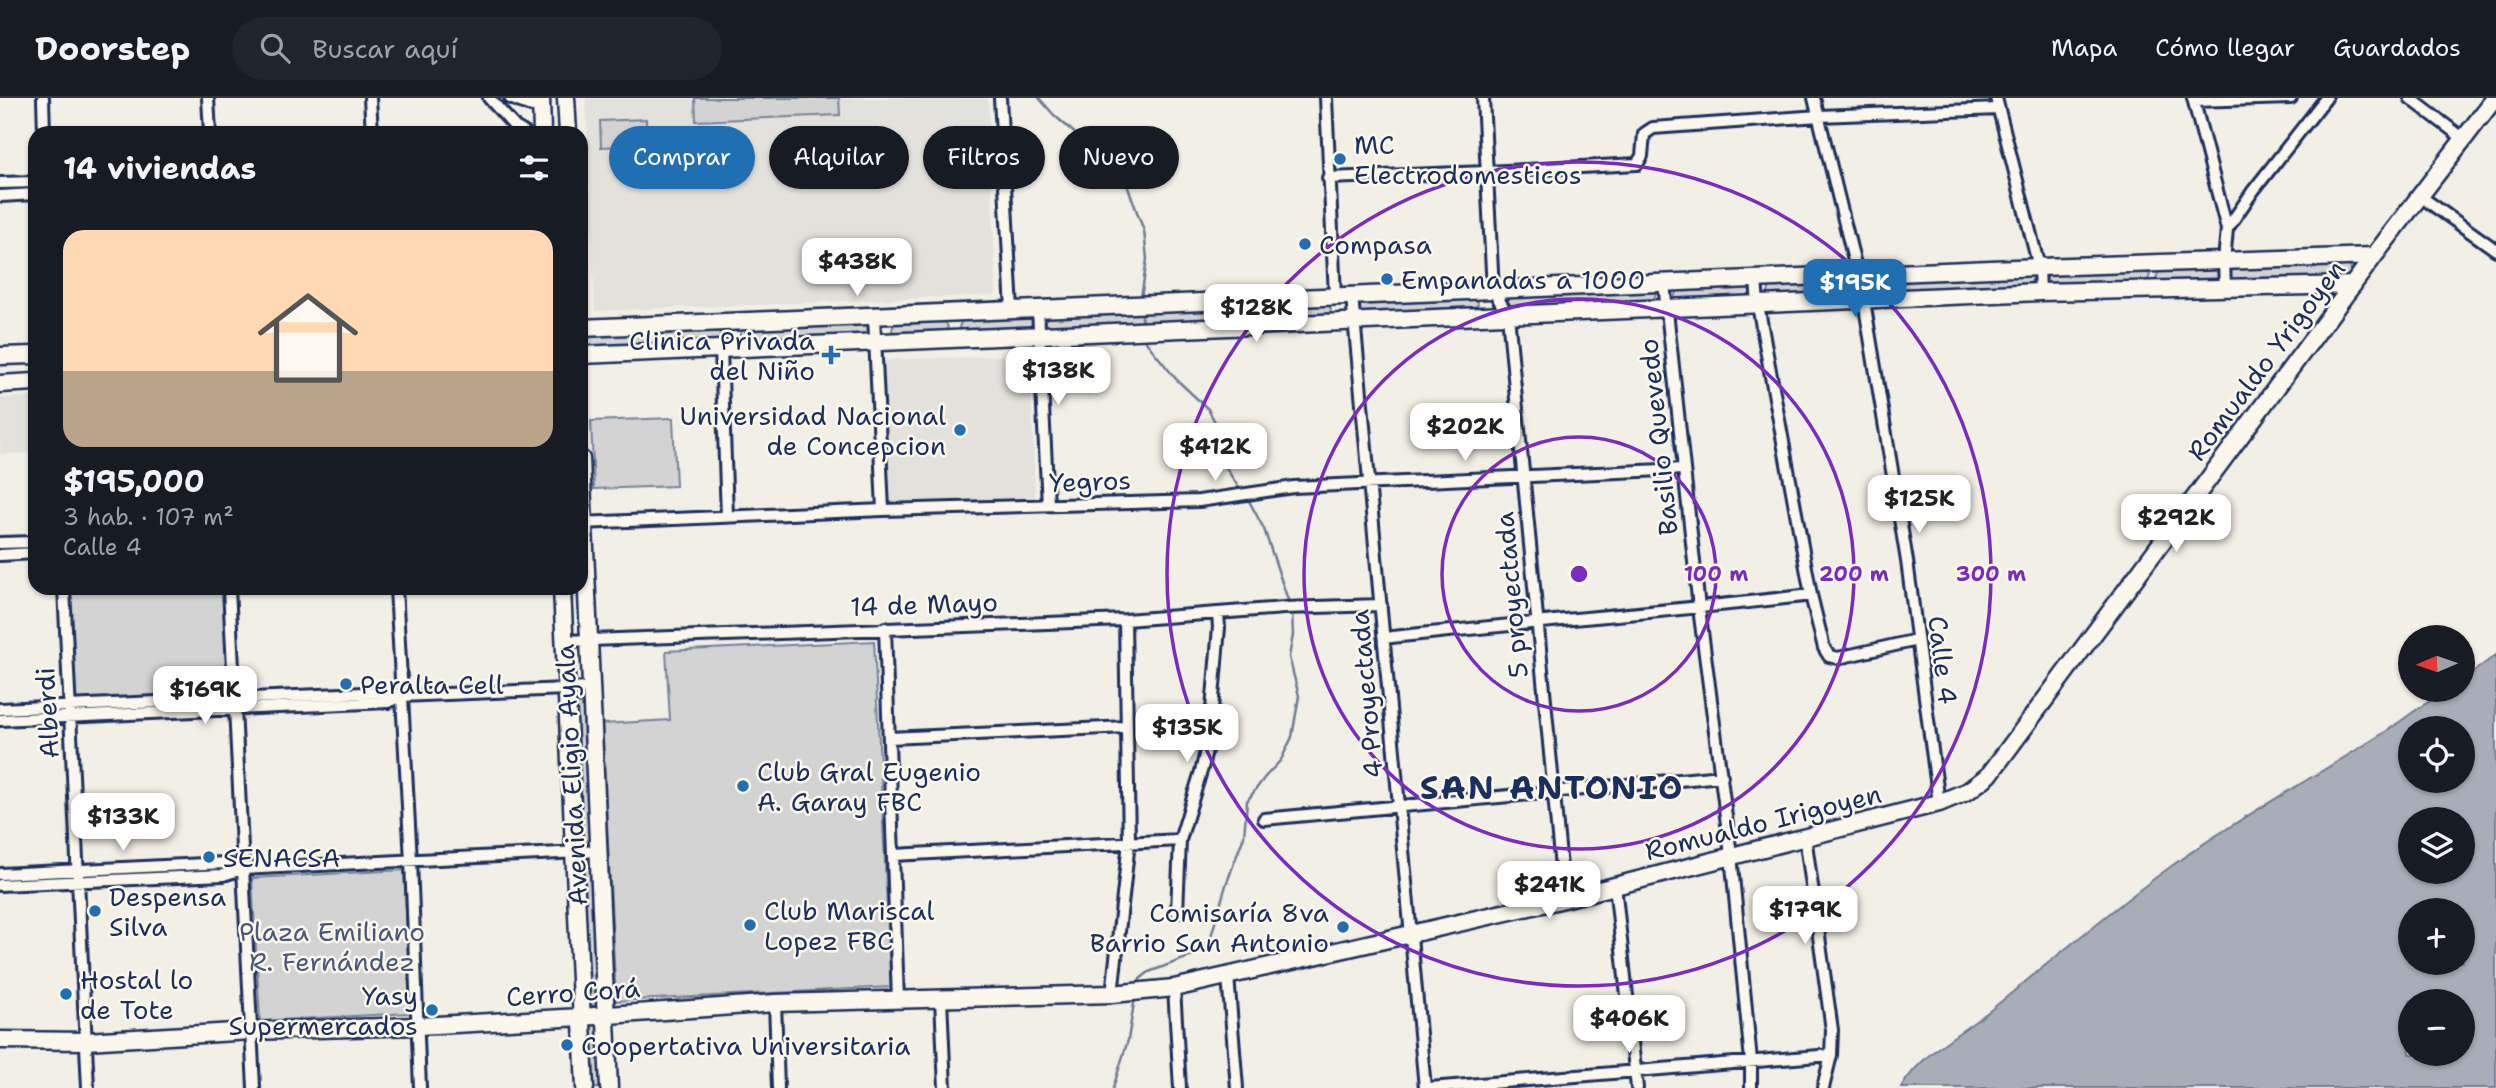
<!DOCTYPE html>
<html lang="es">
<head>
<meta charset="utf-8">
<style>
	body { margin:0; font-family:"Shantell Sans",sans-serif; background:#20242c; color:#f1f3f6; height:100vh; display:flex; flex-direction:column; font-size:26px; white-space:nowrap }
	* { box-sizing:border-box; margin:0 }
	p { font-size:23px; color:#9ea1a6 }
	.icon { flex:none; width:38px; height:38px; fill:none; stroke:currentColor; stroke-width:2; stroke-linecap:round; stroke-linejoin:round }
	.map { position:relative; flex:1; overflow:hidden }
	.drawer { position:absolute; left:28px; top:28px; width:560px; height:469px; display:flex; flex-direction:column; background:#171b24; border-radius:21px; box-shadow:0 2px 5px #0004 }
	.drawer>* { flex:none }
	.banner { position:absolute; left:609px; top:28px; width:665px; height:63px; display:flex; gap:14px }
	.needle { width:46px; rotate:268deg }
	.buttons { position:absolute; left:2398px; top:527px; display:grid; gap:14px }
	.buttons a { display:grid; place-items:center; width:77px; height:77px; border-radius:50%; background:#171b24; box-shadow:0 2px 5px #0004; font-size:35px }
	.price { position:absolute; translate:-50% -60px; padding:0 16px; border-radius:14px; background:#fff; color:#222; font-size:23px; line-height:46px; filter:drop-shadow(0 2px 4px #0008) }
	.price::after { content:''; position:absolute; left:50%; top:42px; width:21px; height:16px; margin-left:-10px; background:inherit; clip-path:polygon(0 0,100% 0,50% 100%) }
	.price.selected { background:#1f6fb2; color:#fff }
	ul { padding:0; list-style:none }
	li { display:grid; align-content:center; gap:14px; height:371px; padding:0 35px }
	li+li { border-top:2px solid #363941 }
	li span { display:grid; place-items:center; height:217px; border-radius:21px; color:#555 }
	li>.icon { margin-inline-start:auto }
	span .icon { width:126px; height:126px; fill:#fffc; stroke-width:1 }
	li b { font-size:30px }
	h2 { display:flex; justify-content:space-between; align-items:center; height:84px; padding:0 35px; font-size:30px }
	.tag { padding:0 24px; border-radius:32px; background:#171b24; box-shadow:0 2px 5px #0004; font-size:24px; line-height:63px }
	.tag.selected { background:#1f6fb2; color:#fff }
	header { display:flex; align-items:center; gap:42px; box-sizing:border-box; height:98px; padding:0 35px; background:#171b24; border-bottom:2px solid #363941 }
	header strong { font-size:33px }
	nav { display:flex; gap:38px; margin-inline-start:auto; font-size:24px }
	.search { width:490px; height:63px; background:#20242c; display:flex; align-items:center; gap:18px; box-sizing:border-box; padding:0 24px; border-radius:38px; color:#9ea1a6; font-size:26px }
	.map>svg:first-child { display:block }
	.built { fill:#e2e1dc }
	.green { fill:#d2d3d2; stroke:#768198; stroke-width:2 }
	.water { fill:#a9adb7; stroke:#707b93; stroke-width:2; fill-rule:evenodd }
	.lines { fill:none; stroke-linecap:round; stroke-linejoin:round }
	.stream { stroke:#707b93; stroke-width:2.5 }
	.street-casing { stroke:#1b2f5e; stroke-width:16 }
	.secondary-casing { stroke:#1b2f5e; stroke-width:21 }
	.street { stroke:#fbf7ec; stroke-width:10 }
	.secondary { stroke:#fbf7ec; stroke-width:16 }
	.ring { fill:none; stroke:#7b2cbf; stroke-width:3.5 }
	.poi-dot { fill:#1f6fb2; stroke:#fbf7ec; stroke-width:2.5 }
	.labels { text-anchor:middle; dominant-baseline:central; stroke-width:5; stroke-linejoin:round; paint-order:stroke }
	.poi-label { font-size:26px; fill:#1b2f5e; stroke:#fbf7ec; text-anchor:start }
	.street-label { font-size:26px; fill:#1b2f5e; stroke:#fbf7ec }
	.park-label { font-size:26px; fill:#49587b; stroke:#fbf7ec }
	.district-label { font-size:33px; font-weight:bold; letter-spacing:2px; fill:#1b2f5e; stroke:#fbf7ec }
	.centre { fill:#7b2cbf; stroke:#fbf7ec; stroke-width:3.5 }
	.ring-label { font-size:21px; text-anchor:middle; font-weight:bold; fill:#7b2cbf; stroke:#fbf7ec; stroke-width:5; stroke-linejoin:round; paint-order:stroke }
</style>
</head>
<body>
<header>
<strong>Doorstep</strong>
<div class="search"><svg class="icon" aria-label="search" viewBox="0 0 24 24"><circle cx="10" cy="10" r="6"/><path d="M15 15l6 6"/></svg>Buscar aquí</div>
<nav><a>Mapa</a><a>Cómo llegar</a><a>Guardados</a></nav>
</header>
<div class="map">
<svg width="2496" height="990" viewBox="0 0 2496 990">
	<rect width="100%" height="100%" fill="#f2efe6"/>
	<filter id="ink" filterUnits="userSpaceOnUse"><feTurbulence type="fractalNoise" baseFrequency=".0143" numOctaves="2"/><feDisplacementMap in="SourceGraphic" scale="14" xChannelSelector="R" yChannelSelector="G"/><feConvolveMatrix kernelMatrix="1 2 1 2 8 2 1 2 1" color-interpolation-filters="sRGB"/></filter>
	<g filter="url(#ink)">
		<!-- built -->
		<path class="built" d="M586,0H988L996,197L595,213Z
			M1030,257L1035,401L890,405L884,262Z
			M35,299V355L0,356V300Z"/>
		<!-- green -->
		<path class="green" d="M695,0H839L840,17L696,23Z
			M646,21L647,47L601,49L600,23Z
			M2348,166L2353,174L2349,180L2233,184L2229,179L2232,169Z
			M2214,170L2219,176L2215,185L2157,184L2156,181L2159,172Z
			M2145,172L2150,177L2146,186L2047,187L2045,184L2049,175Z
			M2028,175L2033,180L2029,189L1873,195L1869,190L1870,184Z
			M1844,183L1849,191L1845,197L1772,200L1768,195L1771,185Z
			M1750,188L1753,190L1754,200L1675,203L1674,200L1677,191Z
			M1652,191L1656,196L1652,205L1511,210L1507,205L1508,199Z
			M1473,199L1478,204L1477,210L1361,217L1357,209L1360,202Z
			M1329,206L1331,212L1327,218L1048,232L1043,226L1047,217Z
			M1028,218L1033,223L1029,232L963,235L959,229L963,220Z
			M943,220L948,229L944,235L896,237L892,232L895,222Z
			M865,225L870,230L866,239L743,245L739,239L742,230Z
			M717,231L721,237L717,246L588,249L587,246L590,237Z
			M673,320L676,388L594,391L591,323Z
			M69,490H223L228,597L73,603Z
			M874,543L891,889L616,903L602,626L670,622L666,553Z
			M581,605L585,606L592,744L587,746L581,743L574,608Z
			M587,764L592,765L599,906L594,908L587,905L581,766Z
			M404,772L411,915L260,923L252,780Z
			M589,925H599L604,990H591Z"/>
		<!-- water -->
		<path class="water" d="M2496,557V990H1901C1921,955 1962,935 1992,911C2050,864 2106,816 2166,772C2236,721 2312,681 2385,634C2407,620 2437,592 2462,592V582ZM2410,630H2462V682H2410ZM2410,721H2462V774H2410ZM2410,812H2462V864H2410ZM2410,903H2462V956H2410Z"/>
		<g class="lines">
			<!-- stream -->
			<path class="stream" d="M1039,0L1054,17L1113,69L1126,84L1144,133L1147,161L1141,200
				M1142,216V226
				M1142,239L1176,281L1208,311L1225,343L1222,364L1241,393
				M1248,401L1264,431L1290,508
				M1139,886L1140,881L1149,874L1197,856L1210,842L1226,787L1244,738L1247,703L1265,679L1281,662L1292,639L1299,598L1289,559L1293,537L1292,514
				M1113,990L1128,942L1135,899"/>
			<defs>
				<path id="street" d="M43,0L44,35
					M208,0L210,35
					M370,0L372,35
					M489,0L515,29L525,35
					M510,0L531,8L541,6
					M1000,0L1012,212
					M1326,0L1335,199
					M1483,0L1493,192L1508,217L1564,801
					M1814,0L1864,203L1907,463L1939,705
					M1996,0L2039,169L2040,194
					M2193,0L2227,131
					M2410,0L2464,41
					M2194,3L2291,0
					M1328,80L1487,74L1637,66L1642,58L1644,36L1653,30L1819,18L1999,11
					M0,85L35,84
					M0,98L35,96
					M2420,98L2496,152
					M1756,181L1758,207L1811,497L1824,550L1829,558L1838,560L1917,542
					M1664,185L1699,510L1731,757L1751,963V990
					M2225,190L2224,163L2227,131L2253,93L2326,0
					M1352,198L1425,990
					M1038,211L1048,407
					M874,218L883,412
					M721,251L727,418
					M581,425L883,412L1199,403L1294,389L1684,371
					M0,445L35,444
					M0,457L35,455
					M64,490L88,990
					M229,490L254,990
					M396,490L411,763L420,990
					M885,530L898,902
					M1384,540C1526,524 1669,514 1811,497
					M565,543L1125,522L1284,510L1381,507
					M0,611L386,594L401,598L590,590
					M0,622L388,604L401,598
					M889,640L1127,629
					M1264,721L1722,678
					M1805,738L1832,932L1831,957L1823,990
					M894,757L1180,742
					M0,776L225,765L242,771
					M0,787L223,777L242,771L599,753
					M1615,787L1637,990
					M1177,814L1180,742L1202,670L1210,635L1219,529L1218,516
					M1228,878L1237,990
					M1174,890L1180,990
					M1112,896L1129,744L1125,522
					M941,901L945,990
					M775,905L778,990
					M1430,990L1831,957"/>
				<path id="secondary" d="M541,0L542,35
					M566,0L568,35
					M581,230L2039,169L2374,158
					M581,257L2040,194L2353,187
					M0,258L35,257
					M0,286L35,284
					M581,361L609,990
					M562,490L585,990
					M0,942L86,943L251,933L418,928L581,919L775,905L1112,896L1174,890L1564,801L1939,705L1968,693L1989,677L2374,158L2495,0"/>
			</defs>
			<!-- street casing -->
			<use href="#street" class="street-casing"/>
			<!-- secondary casing -->
			<use href="#secondary" class="secondary-casing"/>
			<!-- street -->
			<use href="#street" class="street"/>
			<!-- secondary -->
			<use href="#secondary" class="secondary"/>
		</g>
	</g>
	<!-- distance rings -->
	<g class="ring">
		<circle cx="1579" cy="476" r="137"/>
		<circle cx="1579" cy="476" r="275"/>
		<circle cx="1579" cy="476" r="412"/>
	</g>
	<!-- markers -->
	<g class="poi-dot">
		<circle cx="1340" cy="61" r="7"/>
		<circle cx="1305" cy="146" r="7"/>
		<circle cx="1387" cy="181" r="7"/>
		<path d="M827.5 246.5h7v7h7v7h-7v7h-7v-7h-7v-7h7z"/>
		<circle cx="960" cy="332" r="7"/>
		<circle cx="346" cy="586" r="7"/>
		<circle cx="743" cy="688" r="7"/>
		<circle cx="209" cy="759" r="7"/>
		<circle cx="95" cy="813" r="7"/>
		<circle cx="750" cy="827" r="7"/>
		<circle cx="1343" cy="829" r="7"/>
		<circle cx="66" cy="896" r="7"/>
		<circle cx="432" cy="912" r="7"/>
		<circle cx="567" cy="947" r="7"/>
	</g>
	<g class="labels">
		<!-- poi labels -->
		<g class="poi-label">
			<text x="1354" y="46">MC<tspan x="1354" dy="30">Electrodomesticos</tspan></text>
			<text x="1319" y="146">Compasa</text>
			<text x="1401" y="181">Empanadas a 1000</text>
			<text x="815" y="242" text-anchor="end">Clinica Privada<tspan x="815" dy="30">del Niño</tspan></text>
			<text x="946" y="317" text-anchor="end">Universidad Nacional<tspan x="946" dy="30">de Concepcion</tspan></text>
			<text x="360" y="586">Peralta Cell</text>
			<text x="757" y="673">Club Gral Eugenio<tspan x="757" dy="30">A. Garay FBC</tspan></text>
			<text x="223" y="759">SENACSA</text>
			<text x="109" y="798">Despensa<tspan x="109" dy="30">Silva</tspan></text>
			<text x="764" y="812">Club Mariscal<tspan x="764" dy="30">Lopez FBC</tspan></text>
			<text x="1329" y="814" text-anchor="end">Comisaría 8va<tspan x="1329" dy="30">Barrio San Antonio</tspan></text>
			<text x="80" y="881">Hostal lo<tspan x="80" dy="30">de Tote</tspan></text>
			<text x="418" y="897" text-anchor="end">Yasy<tspan x="418" dy="30">Supermercados</tspan></text>
			<text x="581" y="947">Coopertativa Universitaria</text>
		</g>
		<!-- street labels -->
		<g class="street-label">
			<text transform="translate(2266 262) rotate(-53)">Romualdo Yrigoyen</text>
			<text transform="translate(1658 339) rotate(-96)">Basilio Quevedo</text>
			<text transform="translate(1090 383) rotate(-2)">Yegros</text>
			<text transform="translate(1511 497) rotate(-95)">5 proyectada</text>
			<text transform="translate(924 506) rotate(-2)">14 de Mayo</text>
			<text transform="translate(1943 562) rotate(83)">Calle 4</text>
			<text transform="translate(1366 596) rotate(-95)">4 Proyectada</text>
			<text transform="translate(47 615) rotate(-93)">Alberdi</text>
			<text transform="translate(571 677) rotate(-93)">Avenida Eligio Ayala</text>
			<text transform="translate(1763 724) rotate(-14)">Romualdo Irigoyen</text>
			<text transform="translate(573 894) rotate(-4)">Cerro Corá</text>
		</g>
		<!-- park labels -->
		<g class="park-label">
			<text x="332" y="833">Plaza Emiliano<tspan x="332" dy="30">R. Fernández</tspan></text>
		</g>
		<!-- district labels -->
		<g class="district-label">
			<text x="1552" y="689">SAN ANTONIO</text>
		</g>
	</g>
	<circle cx="1579" cy="476" r="10" class="centre"/>
	<g class="ring-label">
		<text x="1716" y="483">100 m</text>
		<text x="1854" y="483">200 m</text>
		<text x="1991" y="483">300 m</text>
	</g>
</svg>
<div class="buttons">
<a><svg class="needle" viewBox="-14 -14 28 28"><path d="M0-13l5 13h-10z" fill="#e53935"/><path d="M0 13l5-13h-10z" fill="#9ea1a6"/></svg></a>
<a><svg class="icon" aria-label="locate" viewBox="0 0 24 24"><circle cx="12" cy="12" r="6"/><path d="M12 2v4M12 18v4M2 12h4M18 12h4"/></svg></a>
<a><svg class="icon" aria-label="layers" viewBox="0 0 24 24"><path d="M12 4l9 5-9 5-9-5zM3 14l9 5 9-5"/></svg></a>
<a>+</a>
<a>−</a>
</div>
<b class="price" style="left:857px;top:200px">$438K</b>
<b class="price selected" style="left:1855px;top:221px">$195K</b>
<b class="price" style="left:1256px;top:246px">$128K</b>
<b class="price" style="left:1058px;top:309px">$138K</b>
<b class="price" style="left:1465px;top:365px">$202K</b>
<b class="price" style="left:1215px;top:385px">$412K</b>
<b class="price" style="left:1919px;top:437px">$125K</b>
<b class="price" style="left:2176px;top:456px">$292K</b>
<b class="price" style="left:205px;top:628px">$169K</b>
<b class="price" style="left:1187px;top:666px">$135K</b>
<b class="price" style="left:123px;top:755px">$133K</b>
<b class="price" style="left:1549px;top:823px">$241K</b>
<b class="price" style="left:1805px;top:848px">$179K</b>
<b class="price" style="left:1629px;top:957px">$406K</b>
<div class="banner">
<a class="tag selected">Comprar</a>
<a class="tag">Alquilar</a>
<a class="tag">Filtros</a>
<a class="tag">Nuevo</a>
</div>
<section class="drawer">
<h2>14 viviendas<svg class="icon" aria-label="filters" viewBox="0 0 24 24"><path d="M4 7h16M4 17h16"/><circle cx="9" cy="7" r="2"/><circle cx="15" cy="17" r="2"/></svg></h2>
<ul>
<li><span style="background:linear-gradient(#ffd9b3 65%,#b9a48a 0)"><svg class="icon" aria-label="home" viewBox="0 0 24 24"><path d="M3 11l9-7 9 7M6 9v11h12V9"/></svg></span><div><b>$195,000</b><p>3 hab. · 107 m²</p><p>Calle 4</p></div></li>
</ul>
</section>
</div>
</body>
</html>
